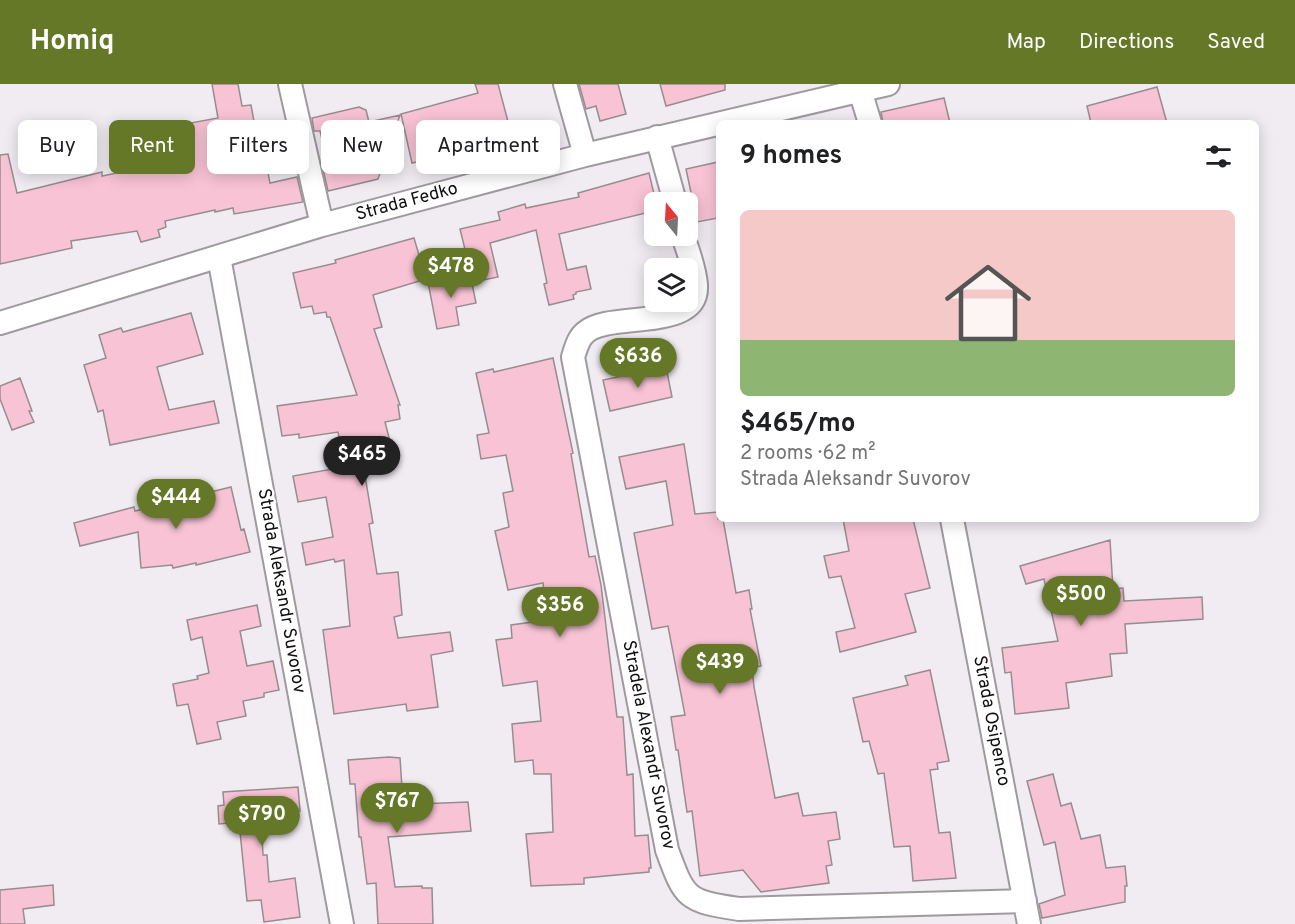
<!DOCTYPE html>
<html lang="en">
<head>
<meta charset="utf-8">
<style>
	body { margin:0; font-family:Overpass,sans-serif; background:#f6f6f6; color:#202124; height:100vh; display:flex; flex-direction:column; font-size:22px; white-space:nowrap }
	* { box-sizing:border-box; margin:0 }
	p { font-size:20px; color:#757577 }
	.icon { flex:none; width:33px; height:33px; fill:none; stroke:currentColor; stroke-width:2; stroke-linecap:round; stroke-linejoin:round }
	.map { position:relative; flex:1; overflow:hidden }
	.details { position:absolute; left:716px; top:36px; width:543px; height:402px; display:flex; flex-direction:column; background:#fff; border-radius:9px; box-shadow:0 3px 15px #0003 }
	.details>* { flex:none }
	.hud { position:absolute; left:18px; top:36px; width:570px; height:54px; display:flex; gap:12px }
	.needle { width:39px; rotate:342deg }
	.tools { position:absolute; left:644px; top:108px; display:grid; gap:12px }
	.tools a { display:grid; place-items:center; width:54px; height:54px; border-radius:9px; background:#fff; box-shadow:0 3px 15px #0003; font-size:30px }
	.price { position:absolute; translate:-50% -51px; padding:0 14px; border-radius:21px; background:#647828; color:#fff; font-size:20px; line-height:39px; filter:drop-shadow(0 2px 3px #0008) }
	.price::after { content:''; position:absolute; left:50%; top:36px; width:18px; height:14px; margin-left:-9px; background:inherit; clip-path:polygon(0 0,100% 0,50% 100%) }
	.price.current { background:#222; color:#fff }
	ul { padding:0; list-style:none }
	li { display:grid; align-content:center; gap:12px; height:318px; padding:0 24px }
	li span { display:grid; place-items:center; height:186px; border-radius:9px; color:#555 }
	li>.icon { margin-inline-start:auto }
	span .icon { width:108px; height:108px; fill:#fffc; stroke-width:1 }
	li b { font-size:26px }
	h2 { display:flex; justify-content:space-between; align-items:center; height:72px; padding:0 24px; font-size:26px }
	.pill { padding:0 21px; border-radius:9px; background:#fff; box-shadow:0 3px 15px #0003; font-size:21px; line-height:54px }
	.pill.current { background:#647828; color:#fff }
	header { display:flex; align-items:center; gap:36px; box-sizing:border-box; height:84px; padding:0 30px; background:#647828; color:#fff }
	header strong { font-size:28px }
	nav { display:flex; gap:33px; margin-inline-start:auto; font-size:21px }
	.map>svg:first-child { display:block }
	.building { fill:#f8c3d5; stroke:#968d90; stroke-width:1.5 }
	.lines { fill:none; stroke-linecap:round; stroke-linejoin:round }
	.street-casing { stroke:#a09aa0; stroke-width:26 }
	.street { stroke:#fff; stroke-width:22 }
	.labels { text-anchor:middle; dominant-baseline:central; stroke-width:4.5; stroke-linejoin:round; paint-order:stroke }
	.street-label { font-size:18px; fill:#100e10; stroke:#fff }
</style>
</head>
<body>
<header>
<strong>Homiq</strong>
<nav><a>Map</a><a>Directions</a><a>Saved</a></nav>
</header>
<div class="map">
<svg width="1295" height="840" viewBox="0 0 1295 840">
	<rect width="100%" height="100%" fill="#f1ebf2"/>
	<!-- building -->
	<path class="building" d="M212,0H238L242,22L251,21L255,43H259L270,99L297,93L303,118L234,130L233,124L215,128V126L165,137L166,143L158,146L160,153L141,158L137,147L71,157L72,164L0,180V71L8,70L17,109L102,88V92L142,84L140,74L173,66L169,43L218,34Z
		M475,0H498L514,60L494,65L489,45L431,62L434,74L412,79L401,30L478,9Z
		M579,0H618L626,30L600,37L596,22L586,25Z
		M660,0H725V6L666,22Z
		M1157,3L1167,39H1091L1087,22Z
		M944,14L950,39H883L881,28Z
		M359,23L366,26L369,38L400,31L378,95L328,107L323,85L329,83L320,47H314L312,34Z
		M718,78V134L692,139L688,122V120L693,118L686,85Z
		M649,89L654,110V127L559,150L567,186L586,182L591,205L576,208V210L573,211L574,215L549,221L544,200L547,199L536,146L490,159L498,193L473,198L460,145L500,136L498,128L525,120L526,124L579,113L578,109Z
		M414,154L426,195L373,211L382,243L374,245L400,321H398L400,335L385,338L392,365L371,370L374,383L364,386L373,439L369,440L377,490L398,488L402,531L394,533L398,554L450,548L453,567L431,571L438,623L407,627L406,620L334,630L323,546L350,542L344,476L335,478L334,475L306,481L302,459L333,453L326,413L298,418L293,392L344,383L338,348L299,354V350L282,352L277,322L357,311L330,233H327L326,228L314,230L312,222L301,224L293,189L336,179L335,176Z
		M470,190L476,219L456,223L459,241L437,245L428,198Z
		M191,229L203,270L157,283L169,326L214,317L219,339L110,361L103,326L98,328L84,281L106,274L99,251L121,244L123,248Z
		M553,274L573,369L571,370L589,473L595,472L601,501L617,633H623L627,691L633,690L635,752L648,751L651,784H649V788L584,794V800L531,802L526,750L553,748L551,690H534L533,676L515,678L512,640L541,637L537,597L503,602L496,556L512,554L511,541L547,536L543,499L508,506L495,447L509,443L503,409L513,407L506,371L481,375L477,351L489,349L476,289L493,285L494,288Z
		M666,283L672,313L610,327L603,296Z
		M20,294L32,327H29L34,338L12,346L0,315V302Z
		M684,360L695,430L718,428V435H723L736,509L749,506L752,525H750L761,582L752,583L754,603L775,714L798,709L803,732L836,728L840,755L828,757L832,781L826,782L829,799L761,808L743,786L700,792L692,727L687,728L678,666H676L671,633L685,631L668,542L652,545L634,449L673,441L666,397L626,405L619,373Z
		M231,403L241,446L244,445L250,468L196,481V479L173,484L172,481L141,484L138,448L80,462L74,439L134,423L135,427Z
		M843,435H913L930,504L905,510L916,548L840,568L836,548L855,544L841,492L829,494L824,472L849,467Z
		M1110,456L1113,505L1123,504L1124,517L1202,513L1203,535L1125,540L1127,569L1110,570L1112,592L1066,599L1069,624L1015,630L1011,588L1005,589L1002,564L1058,557L1044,495L1026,500L1020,482Z
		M257,521L261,542L240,547L247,582L273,577L279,606L264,609V613L243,617L246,632L217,638L221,655L197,660L188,620L177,622L173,600L198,595L197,592L209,589L202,553L191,556L187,536Z
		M930,586L949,677L937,679L938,685L930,686L939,749L950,748L956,794L913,797L910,762L894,763L884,689L878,690L869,657L863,658L853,614L908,601L905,592Z
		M389,673L400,674L402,704L417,705V720L468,718L471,747L388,753L395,803L422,802V804H432L433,840H378L376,799L367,800L361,753H359L355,700H350L348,676Z
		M1053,690L1061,722L1071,719L1081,755L1100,751L1106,784L1125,782L1127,802H1125V818L1042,834L1039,820L1065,811L1055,758L1044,761L1027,697Z
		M298,703L300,727L261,730L263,771H267L269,798L295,794L300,833L264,838L261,816L247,817L239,738L219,740L218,722L224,721L223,708Z
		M53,801L54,821L23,825L25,840H0V806Z"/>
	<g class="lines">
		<defs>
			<path id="street" d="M290,0L322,141
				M565,0L585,71
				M858,0L870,39
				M657,53L675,118
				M683,152C688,167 695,185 696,201C699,248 610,227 586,248C578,254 576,264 573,273L667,766C685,815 686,817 739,825L1025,817
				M219,173L342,840
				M0,239L322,141L585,71L888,0
				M952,435L1029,840"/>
		</defs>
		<!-- street casing -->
		<use href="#street" class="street-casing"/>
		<!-- street -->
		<use href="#street" class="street"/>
	</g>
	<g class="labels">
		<!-- street labels -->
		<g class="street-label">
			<text transform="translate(407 118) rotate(-15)">Strada Fedko</text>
			<text transform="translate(281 507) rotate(80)">Strada Aleksandr Suvorov</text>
			<text transform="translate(991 637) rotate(79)">Strada Osipenco</text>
			<text transform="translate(648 661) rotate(79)">Stradela Alexandr Suvorov</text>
		</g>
	</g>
</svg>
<div class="tools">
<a><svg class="needle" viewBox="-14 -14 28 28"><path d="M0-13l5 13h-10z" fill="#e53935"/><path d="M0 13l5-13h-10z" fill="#757577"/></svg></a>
<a><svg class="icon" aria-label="layers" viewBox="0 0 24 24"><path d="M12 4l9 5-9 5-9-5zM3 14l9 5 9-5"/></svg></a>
</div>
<b class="price" style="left:451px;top:215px">$478</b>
<b class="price" style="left:638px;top:305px">$636</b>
<b class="price current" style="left:362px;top:403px">$465</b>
<b class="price" style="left:176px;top:446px">$444</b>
<b class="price" style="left:1081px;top:543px">$500</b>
<b class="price" style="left:560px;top:554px">$356</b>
<b class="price" style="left:720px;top:611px">$439</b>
<b class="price" style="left:397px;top:750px">$767</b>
<b class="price" style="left:262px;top:763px">$790</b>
<div class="hud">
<a class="pill">Buy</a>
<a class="pill current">Rent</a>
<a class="pill">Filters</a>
<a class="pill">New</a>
<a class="pill">Apartment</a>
</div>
<section class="details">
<h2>9 homes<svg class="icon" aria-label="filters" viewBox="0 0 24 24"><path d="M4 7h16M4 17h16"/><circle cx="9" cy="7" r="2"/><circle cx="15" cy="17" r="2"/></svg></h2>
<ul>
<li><span style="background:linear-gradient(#f6c9c9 70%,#8fb573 0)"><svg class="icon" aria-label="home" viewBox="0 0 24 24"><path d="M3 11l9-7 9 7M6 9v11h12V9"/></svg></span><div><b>$465/mo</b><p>2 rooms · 62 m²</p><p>Strada Aleksandr Suvorov</p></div></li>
</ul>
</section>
</div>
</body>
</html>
